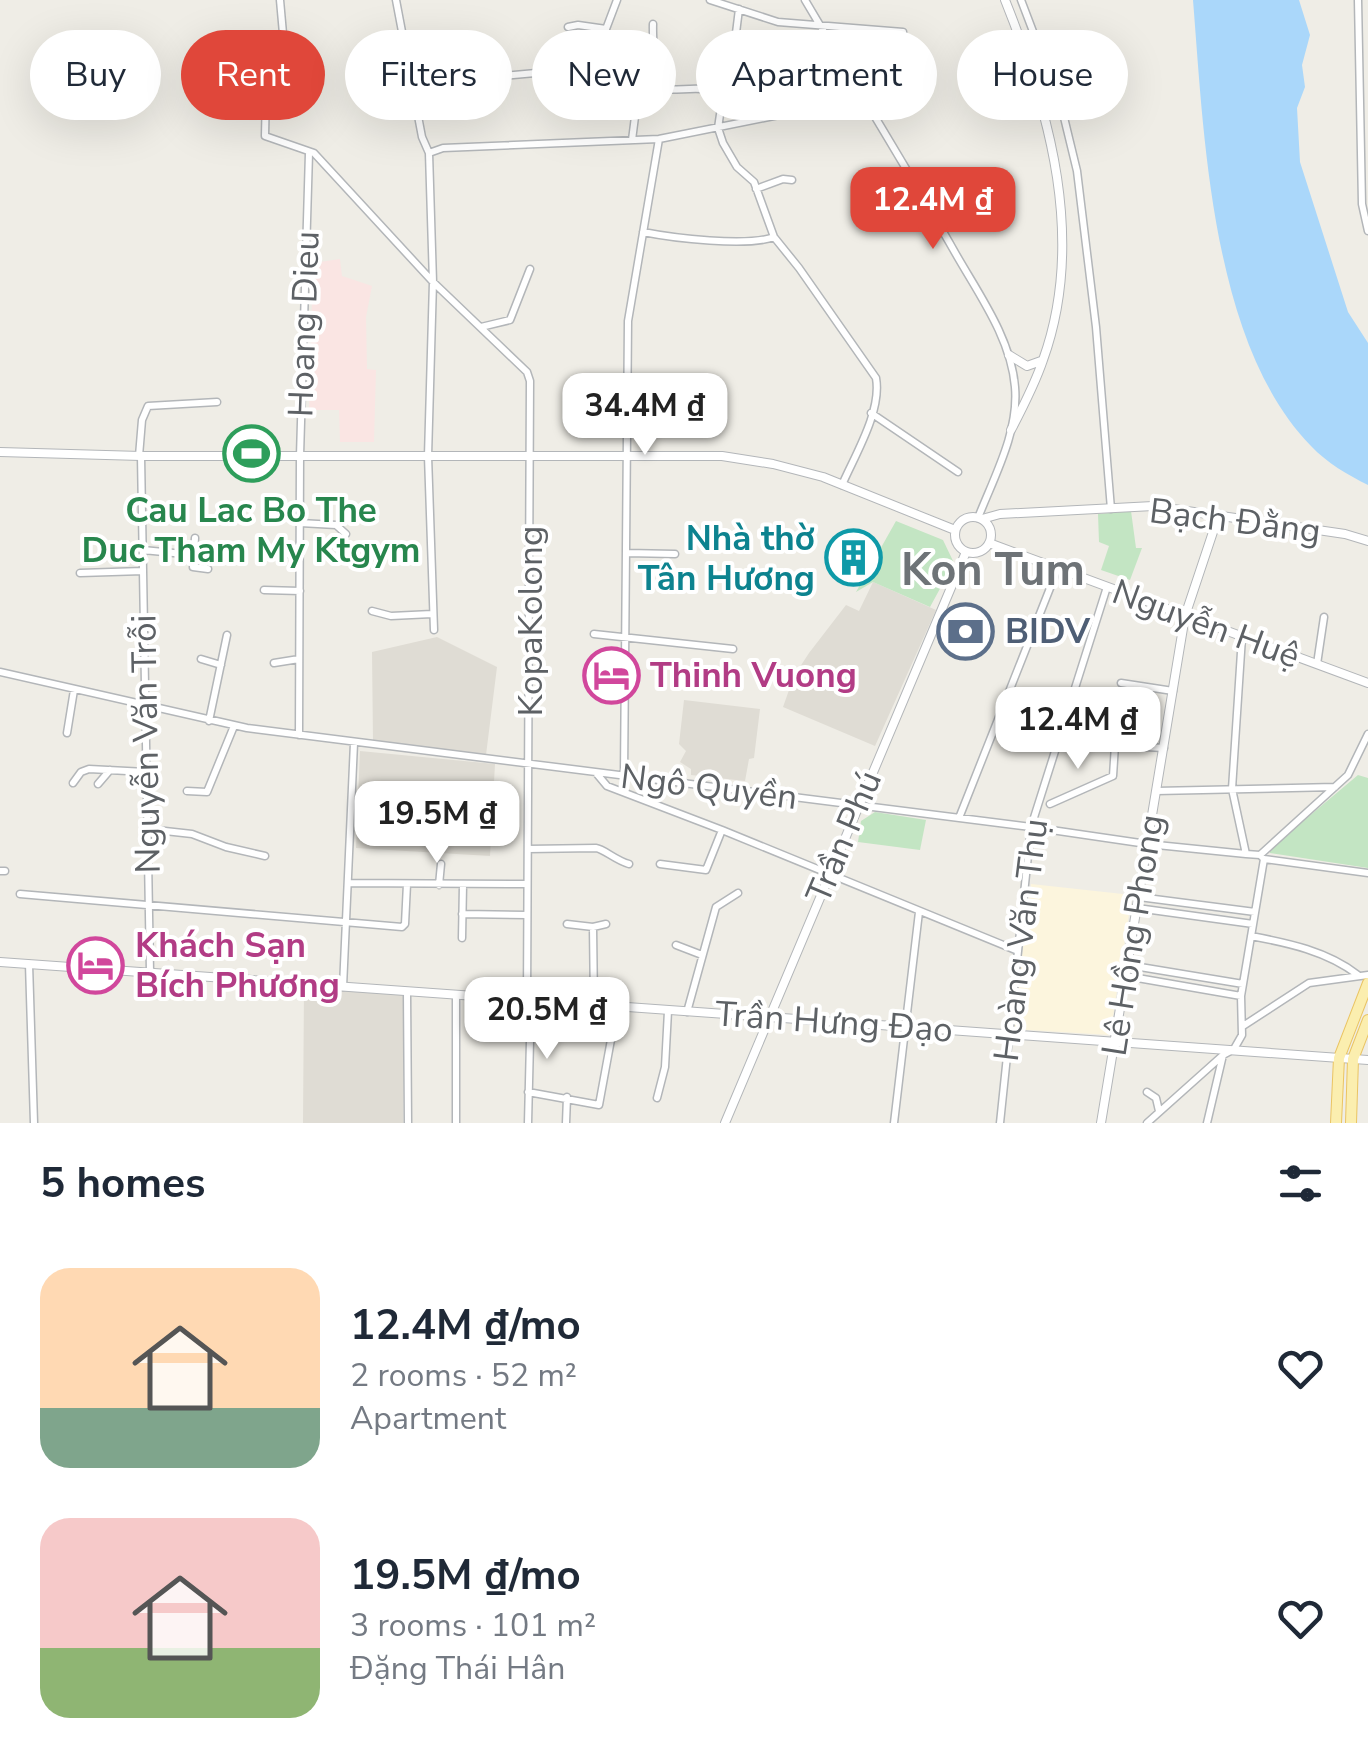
<!DOCTYPE html>
<html lang="en">
<head>
<meta charset="utf-8">
<style>
	body { margin:0; font-family:"Nunito Sans",sans-serif; background:#f2f2f3; color:#1f2937; height:100vh; display:flex; flex-direction:column; font-size:38px; white-space:nowrap }
	* { box-sizing:border-box; margin:0 }
	p { font-size:32px; color:#747a83 }
	.icon { flex:none; width:55px; height:55px; fill:none; stroke:currentColor; stroke-width:2; stroke-linecap:round; stroke-linejoin:round }
	.map { position:relative; height:1123px; overflow:hidden }
	.panel { display:flex; flex-direction:column; background:#fff; flex:1 }
	.panel>* { flex:none }
	.banner { position:absolute; left:30px; top:30px; width:1310px; height:90px; display:flex; gap:20px }
	.price { position:absolute; translate:-50% -85px; padding:0 22px; border-radius:20px; background:#fff; color:#222; font-size:32px; line-height:65px; filter:drop-shadow(0 2px 5px #0008) }
	.price::after { content:''; position:absolute; left:50%; top:60px; width:30px; height:22px; margin-left:-15px; background:inherit; clip-path:polygon(0 0,100% 0,50% 100%) }
	.price.current { background:#e0473a; color:#fff }
	ul { padding:0; list-style:none }
	li { display:flex; align-items:center; gap:30px; height:250px; padding:0 40px }
	li span { display:grid; place-items:center; flex:none; width:280px; height:200px; border-radius:30px; color:#555 }
	li>.icon { margin-inline-start:auto }
	span .icon { width:120px; height:120px; fill:#fffc; stroke-width:1 }
	li b { font-size:42px }
	h2 { display:flex; justify-content:space-between; align-items:center; height:120px; padding:0 40px; font-size:42px }
	.tag { padding:0 35px; border-radius:45px; background:#fff; box-shadow:0 10px 40px #0002; font-size:35px; line-height:90px }
	.tag.current { background:#e0473a; color:#fff }
	.map>svg:first-child { display:block }
	.commercial { fill:#fcf5dd }
	.education { fill:#dfdcd4 }
	.medical { fill:#fae5e3 }
	.green { fill:#c3e5c3 }
	.water { fill:#aad7fa }
	.lines { fill:none; stroke-linecap:round; stroke-linejoin:round }
	.minor-tunnel { stroke:#cacac6; stroke-width:6; stroke-dasharray:6 3; stroke-linecap:butt }
	.minor-casing { stroke:#b3b6b9; stroke-width:9 }
	.tertiary-casing { stroke:#b3b6b9; stroke-width:10 }
	.primary-casing { stroke:#eac463; stroke-width:12 }
	.minor { stroke:#fff; stroke-width:6 }
	.tertiary { stroke:#fff; stroke-width:8 }
	.primary { stroke:#fbeeaf; stroke-width:10 }
	.labels { text-anchor:middle; dominant-baseline:central; stroke-width:8; stroke-linejoin:round; paint-order:stroke }
	.street-label { font-size:35px; fill:#5d6165; stroke:#fff }
	.leisure-label { font-size:35px; font-weight:bold; fill:#27864d; stroke:#fff }
	.culture-label { font-size:35px; font-weight:bold; fill:#0d838f; stroke:#fff; text-anchor:end }
	.service-label { font-size:35px; font-weight:bold; fill:#4e5e75; stroke:#fff; text-anchor:start }
	.hotel-label { font-size:35px; font-weight:bold; fill:#b23c85; stroke:#fff; text-anchor:start }
	.district-label { font-size:45px; font-weight:bold; fill:#6e7377; stroke:#fff }
</style>
</head>
<body>
<div class="map">
<svg width="1368" height="1123" viewBox="0 0 1368 1123">
	<rect width="100%" height="100%" fill="#efede6"/>
	<!-- commercial -->
	<path class="commercial" d="M1031,884L1132,895L1110,1035L1013,1029Z"/>
	<!-- education -->
	<path class="education" d="M873,582L936,610L875,746L783,707L794,676L809,653L846,605L859,611Z
		M437,637L497,667L486,755L373,742L372,652Z
		M684,700L760,709L754,758L749,759L745,781L691,775V769L680,762L686,751L679,744Z
		M360,751L495,764L490,856L356,848Z
		M304,987L403,992V1123H303Z"/>
	<!-- medical -->
	<path class="medical" d="M340,259L342,276L372,286L366,317L367,369L376,370L374,442H340L339,410H309L313,263Z"/>
	<!-- green -->
	<path class="green" d="M1131,511L1136,548H1142L1130,580L1101,570L1109,546L1099,542L1098,514Z
		M896,521L943,540L954,563L930,607L873,582L856,592Z
		M1358,775L1368,778V868L1270,853V849Z
		M875,812L926,820L920,850L858,842L861,821Z"/>
	<!-- water -->
	<path class="water" d="M1193,0H1299L1310,35L1302,65L1305,87L1297,108L1300,162L1348,312L1368,343V485C1348,475 1327,463 1311,446C1211,344 1204,135 1193,0Z"/>
	<g class="lines">
		<!-- minor-tunnel -->
		<path class="minor-tunnel" d="M860,94L872,83"/>
		<defs>
			<path id="minor" d="M280,0L285,56L266,92L265,136L314,153L433,282L527,372L530,381L527,1000
				M396,0L422,137L429,153L433,282L428,456L434,630
				M617,0L603,37L602,67L637,101L632,140
				M710,0L778,22L903,32
				M805,0C854,83 905,165 953,249C977,292 1011,337 1015,387C1019,432 994,477 978,518
				M1021,0L1061,105L1077,171L1096,327L1111,509
				M1358,0L1362,204L1368,231
				M568,27L578,25L606,29
				M734,49L739,9
				M237,76L256,83L265,91
				M413,84L602,67
				M650,86C672,95 696,83 719,93L722,101L718,128L723,143L737,167L754,182L774,237L799,268L876,378C882,411 855,455 842,485
				M637,101C661,83 652,51 653,24
				M429,153L443,148L659,139L784,114L833,110L855,98
				M756,189L783,179L792,180
				M643,232C673,238 747,247 774,237
				M481,327L510,320L530,269
				M871,413L958,472
				M139,456L142,420L148,406L217,402
				M141,456L150,972
				M300,523L336,525L346,534
				M195,538L193,567L208,569
				M143,550L194,555
				M264,552L300,555
				M627,553L675,554
				M80,573L143,571
				M264,590L300,591
				M372,611L391,616L432,614
				M594,634L733,649
				M1242,637L1232,789L1246,854
				M201,659L221,665
				M274,663L299,659
				M1317,664L1324,617
				M0,672L247,728L1031,827L1147,844L1246,854L1260,855L1348,775L1368,734
				M1121,683L1173,691
				M209,721L227,635
				M67,733L74,690
				M299,735L300,456L309,153
				M1055,742L1164,748
				M597,774L607,786L722,830L1018,951
				M624,776L628,321L659,139
				M73,783L81,772L89,769L146,772
				M98,784L110,770
				M187,791L207,792L234,726
				M1156,791L1335,787
				M1050,804L1113,776L1115,745
				M959,818L1058,568
				M147,829L192,834L226,847L265,856
				M528,849L596,848C604,849 615,860 629,864
				M1264,859L1368,873
				M660,864L706,870L722,830
				M0,871H5
				M348,883L526,884
				M439,885L441,864
				M20,894L402,927L405,924L407,884
				M1139,897L1255,912
				M1137,908L1253,924
				M462,914L527,915
				M567,924L593,927L606,924
				M593,927L594,1005
				M1251,936C1288,943 1327,951 1358,975
				M462,938L463,885
				M676,945L702,955
				M29,964L34,1123
				M1128,965L1243,984
				M1126,976L1241,996
				M343,987L354,743
				M407,992L408,1123
				M687,1012L716,907L738,893
				M1243,1026L1309,983L1368,975
				M528,1092L599,1105L617,1007
				M1147,1092L1156,1098L1159,1111
				M657,1098L665,1067L668,1011
				M456,1123V995
				M528,1123L531,1000
				M566,1123L567,1097
				M894,1123L919,912
				M1000,1123L1031,827L1107,587
				M1147,1123L1222,1056
				M1207,1123L1223,1055L1234,1049L1242,1035L1241,996L1264,859L1260,855"/>
			<path id="tertiary" d="M1005,0C1050,112 1086,241 1043,360C1035,384 1023,407 1011,430
				M1009,355L1027,366L1041,361
				M0,452L141,456H722L773,464L823,477L955,530
				M955 535a18 18 0 1 1 36 0a18 18 0 1 1-36 0Z
				M982,519L1000,514L1153,506L1345,534L1368,541
				M989,543L1368,683
				M0,962L1368,1060
				M725,1123L966,552
				M1101,1123L1185,616L1219,514"/>
			<path id="primary" d="M1336,1123L1339,1058L1368,983
				M1351,1123L1353,1059L1368,1020"/>
		</defs>
		<!-- minor casing -->
		<use href="#minor" class="minor-casing"/>
		<!-- tertiary casing -->
		<use href="#tertiary" class="tertiary-casing"/>
		<!-- primary casing -->
		<use href="#primary" class="primary-casing"/>
		<!-- minor -->
		<use href="#minor" class="minor"/>
		<!-- tertiary -->
		<use href="#tertiary" class="tertiary"/>
		<!-- primary -->
		<use href="#primary" class="primary"/>
	</g>
	<!-- icons -->
	<defs>
		<symbol id="stadium-ring" viewBox="-11 -11 22 22"><circle r="9.5" fill="#fff" stroke="#2e9e5b" stroke-width="1.5"/><path d="M0-5a6.5 5 0 1 0 0 10a6.5 5 0 1 0 0-10ZM-3.5-1.8h7v3.6h-7Z" fill="#2e9e5b"/></symbol>
		<symbol id="building-ring" viewBox="-11 -11 22 22"><circle r="9.5" fill="#fff" stroke="#0f9aa8" stroke-width="1.5"/><path d="M-4-6H4V6H1V3H-1V6H-4ZM-2.5-4.3h1.7v1.8h-1.7ZM.8-4.3h1.7v1.8H.8ZM-2.5-1h1.7V.8h-1.7ZM.8-1h1.7V.8H.8Z" fill="#0f9aa8"/></symbol>
		<symbol id="bank-ring" viewBox="-11 -11 22 22"><circle r="9.5" fill="#fff" stroke="#5c6f8a" stroke-width="1.5"/><path d="M-6-4H6V4H-6ZM0-2.3a2.3 2.3 0 1 0 0 4.6a2.3 2.3 0 1 0 0-4.6Z" fill="#5c6f8a"/></symbol>
		<symbol id="hotel-ring" viewBox="-11 -11 22 22"><circle r="9.5" fill="#fff" stroke="#d1479c" stroke-width="1.5"/><path d="M-6-4.5h1.5V1H6V5H4.5V3h-9V5H-6ZM-4 0a1.8 1.8 0 1 1 3.6 0ZM.5 0V-2.5h3Q6-2.5 6 0Z" fill="#d1479c"/></symbol>
	</defs>
	<g fill-rule="evenodd">
		<use href="#stadium-ring" x="220" y="422" width="63" height="63"/>
		<use href="#building-ring" x="822" y="526" width="63" height="63"/>
		<use href="#bank-ring" x="934" y="600" width="63" height="63"/>
		<use href="#hotel-ring" x="580" y="644" width="63" height="63"/>
		<use href="#hotel-ring" x="64" y="934" width="63" height="63"/>
	</g>
	<g class="labels">
		<!-- street labels -->
		<g class="street-label">
			<text transform="translate(304 324) rotate(-88)">Hoang Dieu</text>
			<text transform="translate(1235 521) rotate(7)">Bạch Đằng</text>
			<text transform="translate(530 621) rotate(-90)">KopaKolong</text>
			<text transform="translate(1206 624) rotate(20)">Nguyễn Huệ</text>
			<text transform="translate(146 744) rotate(-91)">Nguyễn Văn Trỗi</text>
			<text transform="translate(709 787) rotate(7)">Ngô Quyền</text>
			<text transform="translate(844 837) rotate(-67)">Trần Phú</text>
			<text transform="translate(1133 935) rotate(-81)">Lê Hồng Phong</text>
			<text transform="translate(1021 940) rotate(-83)">Hoàng Văn Thụ</text>
			<text transform="translate(834 1022) rotate(4)">Trần Hưng Đạo</text>
		</g>
		<!-- leisure labels -->
		<g class="leisure-label">
			<text x="251" y="510">Cau Lac Bo The<tspan x="251" dy="40">Duc Tham My Ktgym</tspan></text>
		</g>
		<!-- culture labels -->
		<g class="culture-label">
			<text x="815" y="538">Nhà thờ<tspan x="815" dy="40">Tân Hương</tspan></text>
		</g>
		<!-- service labels -->
		<g class="service-label">
			<text x="1005" y="631">BIDV</text>
		</g>
		<!-- hotel labels -->
		<g class="hotel-label">
			<text x="650" y="675">Thinh Vuong</text>
			<text x="135" y="945">Khách Sạn<tspan x="135" dy="40">Bích Phương</tspan></text>
		</g>
		<!-- district labels -->
		<g class="district-label">
			<text x="993" y="570">Kon Tum</text>
		</g>
	</g>
</svg>
<b class="price current" style="left:933px;top:252px">12.4M ₫</b>
<b class="price" style="left:645px;top:458px">34.4M ₫</b>
<b class="price" style="left:1078px;top:772px">12.4M ₫</b>
<b class="price" style="left:437px;top:866px">19.5M ₫</b>
<b class="price" style="left:547px;top:1062px">20.5M ₫</b>
<div class="banner">
<a class="tag">Buy</a>
<a class="tag current">Rent</a>
<a class="tag">Filters</a>
<a class="tag">New</a>
<a class="tag">Apartment</a>
<a class="tag">House</a>
</div>
</div>
<section class="panel">
<h2>5 homes<svg class="icon" aria-label="filters" viewBox="0 0 24 24"><path d="M4 7h16M4 17h16"/><circle cx="9" cy="7" r="2"/><circle cx="15" cy="17" r="2"/></svg></h2>
<ul>
<li><span style="background:linear-gradient(#ffd9b3 70%,#7fa58c 0)"><svg class="icon" aria-label="home" viewBox="0 0 24 24"><path d="M3 11l9-7 9 7M6 9v11h12V9"/></svg></span><div><b>12.4M ₫/mo</b><p>2 rooms · 52 m²</p><p>Apartment</p></div><svg class="icon" aria-label="heart" viewBox="0 0 24 24"><path d="M12 20l-8-8c-3-5 5-10 8-4 3-6 11-1 8 4z"/></svg></li>
<li><span style="background:linear-gradient(#f6c9c9 65%,#8fb573 0)"><svg class="icon" aria-label="home" viewBox="0 0 24 24"><path d="M3 11l9-7 9 7M6 9v11h12V9"/></svg></span><div><b>19.5M ₫/mo</b><p>3 rooms · 101 m²</p><p>Đặng Thái Hân</p></div><svg class="icon" aria-label="heart" viewBox="0 0 24 24"><path d="M12 20l-8-8c-3-5 5-10 8-4 3-6 11-1 8 4z"/></svg></li>
</ul>
</section>
</body>
</html>
